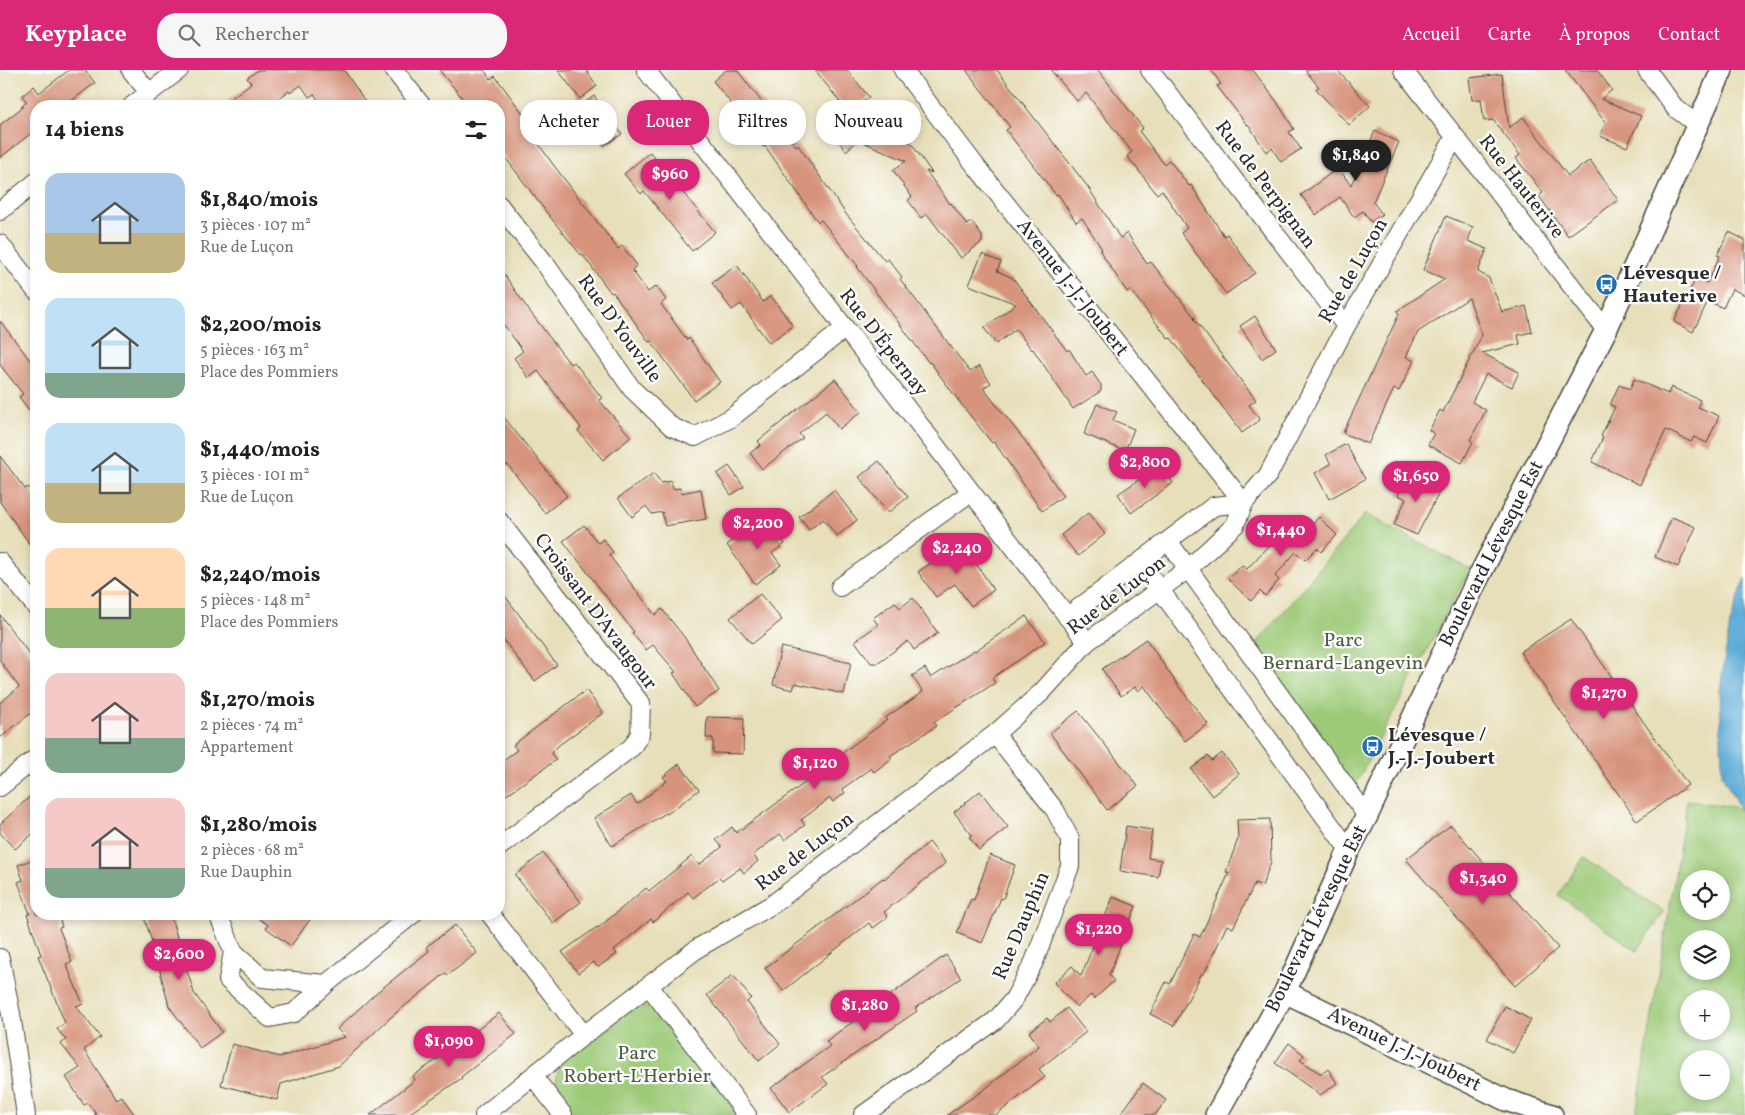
<!DOCTYPE html>
<html lang="fr">
<head>
<meta charset="utf-8">
<style>
	body { margin:0; font-family:Vollkorn,serif; background:#f6f6f6; color:#202124; height:100vh; display:flex; flex-direction:column; font-size:19px; white-space:nowrap }
	* { box-sizing:border-box; margin:0 }
	p { font-size:16px; color:#757577 }
	.icon { flex:none; width:28px; height:28px; fill:none; stroke:currentColor; stroke-width:2; stroke-linecap:round; stroke-linejoin:round }
	.map { position:relative; flex:1; overflow:hidden }
	.side { position:absolute; left:30px; top:30px; width:475px; height:820px; display:flex; flex-direction:column; background:#fff; border-radius:20px; box-shadow:0 2px 8px #0003 }
	.side>* { flex:none }
	.top-card { position:absolute; left:520px; top:30px; width:475px; height:45px; display:flex; gap:10px }
	.fabs { position:absolute; left:1680px; top:800px; display:grid; gap:10px }
	.fabs a { display:grid; place-items:center; width:50px; height:50px; border-radius:50%; background:#fff; box-shadow:0 2px 8px #0003; font-size:25px }
	.price { position:absolute; translate:-50% -42px; padding:0 11px; border-radius:18px; background:#db2777; color:#fff; font-size:16px; line-height:32px; filter:drop-shadow(0 1px 2px #0008) }
	.price::after { content:''; position:absolute; left:50%; top:30px; width:15px; height:11px; margin-left:-8px; background:inherit; clip-path:polygon(0 0,100% 0,50% 100%) }
	.price.current { background:#222; color:#fff }
	ul { padding:0; list-style:none }
	li { display:flex; align-items:center; gap:15px; height:125px; padding:0 15px }
	li span { display:grid; place-items:center; flex:none; width:140px; height:100px; border-radius:15px; color:#555 }
	li>.icon { margin-inline-start:auto }
	span .icon { width:60px; height:60px; fill:#fffc; stroke-width:1 }
	li b { font-size:21px }
	h2 { display:flex; justify-content:space-between; align-items:center; height:60px; padding:0 15px; font-size:21px }
	.chip { padding:0 18px; border-radius:20px; background:#fff; box-shadow:0 2px 8px #0003; font-size:18px; line-height:45px }
	.chip.current { background:#db2777; color:#fff }
	header { display:flex; align-items:center; gap:30px; box-sizing:border-box; height:70px; padding:0 25px; background:#db2777; color:#fff }
	header strong { font-size:24px }
	nav { display:flex; gap:28px; margin-inline-start:auto; font-size:18px }
	.search { width:350px; height:45px; background:#f6f6f6; display:flex; align-items:center; gap:12px; box-sizing:border-box; padding:0 18px; border-radius:20px; color:#757577; font-size:19px }
	.map>svg:first-child { display:block }
	.green { fill:#9dca78; stroke:#647a52; fill-rule:evenodd }
	.water { fill:#5dacd7; stroke:#446c81 }
	.building { fill:#d7947d }
	.lines { fill:none; stroke-linecap:round; stroke-linejoin:round }
	.minor-casing { stroke:#474640; stroke-width:20 }
	.tertiary-casing { stroke:#474640; stroke-width:24 }
	.minor { stroke:#fff; stroke-width:18 }
	.tertiary { stroke:#fff; stroke-width:21 }
	.labels { text-anchor:middle; dominant-baseline:central; stroke-width:4.5; stroke-linejoin:round; paint-order:stroke }
	.street-label { font-size:20px; fill:#2b2b2b; stroke:#fff }
	.poi-label { font-size:20px; font-weight:bold; fill:#2b2b2b; stroke:#fff; text-anchor:start }
	.park-label { font-size:20px; fill:#4d5b42; stroke:#fff }
</style>
</head>
<body>
<header>
<strong>Keyplace</strong>
<div class="search"><svg class="icon" aria-label="search" viewBox="0 0 24 24"><circle cx="10" cy="10" r="6"/><path d="M15 15l6 6"/></svg>Rechercher</div>
<nav><a>Accueil</a><a>Carte</a><a>À propos</a><a>Contact</a></nav>
</header>
<div class="map">
<svg width="1745" height="1045" viewBox="0 0 1745 1045">
	<rect width="100%" height="100%" fill="#fff"/>
	<filter id="ink" filterUnits="userSpaceOnUse"><feTurbulence type="fractalNoise" baseFrequency=".02" numOctaves="2"/><feDisplacementMap in="SourceGraphic" scale="10" xChannelSelector="R" yChannelSelector="G"/><feConvolveMatrix kernelMatrix="1 2 1 2 8 2 1 2 1" color-interpolation-filters="sRGB"/></filter>
	<filter id="wash" filterUnits="userSpaceOnUse"><feTurbulence type="fractalNoise" baseFrequency=".0096" numOctaves="4" result="noise"/><feDisplacementMap in="SourceGraphic" scale="20" xChannelSelector="R" yChannelSelector="G"/><feGaussianBlur stdDeviation="1.12" result="paint"/><feColorMatrix in="noise" values="0 0 0 0 0 0 0 0 0 0 0 0 0 0 0 0 0 1.4 0 .05"/><feComposite in="paint" operator="in"/></filter>
	<g filter="url(#wash)">
		<rect width="100%" height="100%" fill="#e7dfba"/>
		<!-- green -->
		<path class="green" d="M1365,444L1470,499L1351,723L1253,578Z
			M1687,730L1739,738L1745,749V1045H1636ZM1689,809H1721V841H1689ZM1689,869H1721V901H1689ZM1689,929H1721V961H1689ZM1689,989H1721V1021H1689Z
			M1584,787L1664,842L1637,881L1558,825Z
			M632,937H657L739,1045H575L555,1018L560,986Z"/>
		<!-- water -->
		<path class="water" d="M1745,508V749L1722,704L1720,620L1730,554Z"/>
		<g id="blocks">
			<!-- building -->
			<path class="building" d="M69,0H85L95,13L65,36H36V59L0,88V55L24,36H21L27,32L22,26L34,16L39,23Z
				M258,0H344L368,36H323L314,24L309,27L301,15L290,23L289,21L267,36H221L251,13L247,8Z
				M439,0H484L491,9L495,6L524,45L528,43L537,56L530,62L552,93L618,179L622,176L637,195L632,200L648,222L656,216L666,230L661,234L687,270L689,268L720,312L694,330L651,271L649,272L613,222L611,223L582,184L581,185L547,143L499,79V36H469Z
				M558,0H586L597,16L580,29Z
				M726,0H737L796,76L798,75L846,144L885,191L888,189L902,207L900,209L970,302L979,296L991,313L983,318L1025,371L1063,426L1042,441L994,372L992,373L961,334L930,292L929,293L857,197L858,196L821,150L818,152L765,76L763,77L742,50L744,49L713,11Z
				M815,0H847L869,27L859,35L890,48L887,56L904,63L932,103L926,101L950,134L951,133L967,155L971,151L982,166V172L961,188L927,144L921,148L908,130L912,127L893,100L906,91L859,70L846,81L835,67L854,50Z
				M966,0H997L1088,117L1120,168L1127,163L1147,194L1151,192L1195,248L1194,249L1256,330L1249,335L1260,350L1242,363L1171,268L1169,269L1130,220L1127,222L1100,181L1102,179L1082,148L1076,152L1058,124L1056,125L1006,60L1010,57Z
				M1051,0H1098L1143,58L1139,61L1164,94L1169,90L1189,116L1191,115L1224,166L1227,164L1255,203L1226,224L1181,163L1187,158L1162,120L1157,124L1127,86L1132,82L1086,23L1077,31Z
				M1211,0H1253L1277,32L1294,59L1289,62L1301,79L1281,92L1272,78L1266,82L1248,54L1247,55L1217,16L1221,14Z
				M1305,0H1337L1370,36L1349,55L1316,19L1319,17Z
				M1565,0H1597L1612,20L1601,29L1641,46L1627,77L1600,66L1606,53Z
				M1502,4L1509,58L1523,47L1568,106L1590,90L1618,130L1568,166L1539,126L1543,123L1516,88L1520,85L1493,50L1484,51L1481,29L1472,30L1469,8Z
				M594,26L622,64L604,76L592,60L581,68L572,56L579,52L572,42Z
				M1375,61L1399,72L1373,132L1382,144L1371,152L1363,141L1354,147L1340,127L1316,145L1301,125L1338,98L1351,115Z
				M650,82L715,162L692,181L644,121L641,124L624,104Z
				M1446,146L1473,157L1468,171L1487,179L1478,202L1489,208L1502,242L1526,236L1532,262L1518,265L1520,274L1482,283L1519,302L1512,317L1486,304L1472,332L1486,340L1470,370L1473,372L1462,393L1428,375L1434,363L1429,361L1440,340L1443,342L1482,265L1469,228L1418,262L1406,287L1414,291L1399,321L1394,319L1368,374L1343,363L1399,244L1397,241L1445,209L1423,200Z
				M1729,162L1745,170V225L1732,219L1723,238L1708,231L1693,262L1674,252L1696,208L1707,213L1720,186L1717,185Z
				M982,184L1001,192L997,201L1013,208L1067,281L1069,279L1086,306L1092,302L1101,315V321L1073,339L1033,279L1032,280L1016,259L996,274L984,258L1016,234L969,215Z
				M737,195L763,232L771,226L793,256L769,273L741,234L732,240L712,213Z
				M499,197L528,239L570,294L574,292L602,328L599,330L631,367L603,390L578,361L581,358L538,301L529,308L514,288L523,281L499,248Z
				M1255,246L1276,279L1262,289L1240,256Z
				M0,251L36,298V349L19,327L23,324L0,295Z
				M835,309L861,342L839,359L826,342L799,364L803,368L762,399L750,383L761,375L758,371Z
				M1634,309L1668,324L1671,317L1700,330L1698,337L1719,346L1707,373L1694,367L1691,372L1666,360L1640,415L1592,392L1603,367L1601,366L1615,337L1610,335L1619,315L1630,319Z
				M1097,334L1117,342L1113,350L1134,359L1125,381L1084,364Z
				M499,341L567,426L545,443L507,394L505,396L499,388Z
				M1346,374L1365,409L1329,429L1315,403L1331,394L1326,385Z
				M0,386L25,419L28,417L36,428V483L0,432Z
				M879,391L908,427L888,443L859,407Z
				M1160,395L1173,413L1131,443L1118,424Z
				M729,396L744,417L731,425L717,404Z
				M654,403L661,413L671,411L673,419L680,418L681,423L701,419L706,449L665,456L662,442L652,444L646,436L632,447L618,428Z
				M1408,403L1441,419L1417,465L1394,455L1406,429L1398,425Z
				M834,420L857,450L837,466L823,449L809,460L799,447Z
				M1088,443L1105,464L1078,486L1061,465Z
				M766,447L785,474L772,483L781,495L755,514L727,475Z
				M1319,447L1337,465L1321,482L1317,478L1305,490L1296,482L1275,506L1279,510L1265,526L1260,521L1251,531L1228,509L1242,495L1247,499L1278,465L1272,460L1283,449L1301,466Z
				M1672,447L1696,457L1678,497L1655,487Z
				M584,455L598,473L603,469L613,482L609,485L655,545L662,539L685,568L719,621L695,637L673,603L676,602L653,575L646,580L632,563L634,562L563,471Z
				M961,472L994,520L971,536L955,514L936,527L918,502Z
				M499,518L557,595L535,611L499,564Z
				M760,524L782,550L752,574L730,548Z
				M913,528L938,563L914,580L908,571L877,593H871L855,571L878,555L873,548L895,532L900,538Z
				M0,545L36,593V639L0,668V633L19,617L0,591Z
				M1026,546L1045,572L992,608L995,613L934,652L936,656L890,686L892,688L874,702L871,698L842,719L845,723L833,732L830,728L801,750L805,755L785,770L780,764L753,785L758,791L744,803L740,798L722,811L719,808L693,828L688,822L653,852L651,849L614,880L617,884L598,897L593,892L578,903L562,882L597,857L598,858L646,818L649,821L692,786L699,795L722,777L716,770L732,757L736,763L839,688L838,686L887,650L885,648L923,622L912,606L925,598L931,608L974,580L975,581Z
				M1571,549L1688,715L1637,751L1520,582Z
				M1146,569L1179,617L1208,654L1185,671L1144,616L1138,621L1135,617L1121,626L1102,599Z
				M781,577L851,593L844,624L795,613L793,620L773,615Z
				M586,620L603,643L559,675L551,683L556,690L499,730V693L517,680L513,675Z
				M1078,641L1138,716L1107,740L1050,663Z
				M707,647L744,648L743,684L713,683V668H706Z
				M1222,683L1239,704L1212,726L1191,699L1208,686L1212,691Z
				M679,694L699,720L667,744L666,743L612,776L594,748L631,725L637,734L667,711L663,707Z
				M36,721V761L15,779L0,763V754Z
				M980,721L1008,757L979,780L969,767L972,765L954,742Z
				M1270,749L1271,792L1262,816L1255,813L1233,858L1227,855L1204,904L1202,903L1174,956L1150,944L1166,912L1170,914L1194,864L1200,867L1229,803L1226,802L1238,769L1237,750Z
				M1451,755L1558,878L1515,916L1406,789Z
				M1126,756L1152,760L1148,788L1161,790L1158,807L1120,801Z
				M929,772L946,793L884,842L888,847L873,858L869,853L783,921L765,898L883,808L884,809Z
				M543,783L581,832L553,853L515,805Z
				M990,785L1015,795L1003,829L1001,828L982,873L957,863L971,829L974,830Z
				M36,788V844H58L62,857L59,858L72,892L66,894L83,934L76,936L100,967L84,980L116,1029L121,1026L135,1045H94L96,1044L88,1033L84,1035L66,1007L80,998L61,974L66,970L57,959L65,953L38,886L41,885L27,844H30L18,812L23,810L18,795Z
				M1113,827L1136,836L1109,905L1114,911L1094,929L1091,925L1077,937L1054,913L1072,896L1081,906Z
				M143,844H170L194,923L222,962L200,978L169,936L154,878Z
				M252,844H314L291,876L266,858L268,855Z
				M455,855L477,883L448,905L446,903L391,947L339,996L281,1014L277,1030L221,1015L232,974L280,987L345,967L337,959L376,923L429,881L426,877Z
				M946,885L961,908L915,938L917,941L822,1007L828,1014L789,1042L771,1018L830,976L826,971Z
				M733,905L751,928L747,932L780,974L759,991L707,925Z
				M1505,936L1531,950L1513,983L1487,969Z
				M1067,938L1086,962L1039,999L1045,1007L996,1045H947L985,1019L1039,976L1029,962L1047,948L1050,952Z
				M499,943L516,964L461,1007L462,1008L407,1045H370L415,1010L413,1006L454,978Z
				M1289,973L1304,985L1300,990L1321,1004L1328,999L1337,1013L1319,1026L1315,1021L1275,993Z
				M1143,1013L1166,1030L1155,1045H1120Z"/>
		</g>
	</g>
	<g filter="url(#ink)">
		<use href="#blocks" fill-opacity="0" stroke="#474640" stroke-width="1"/>
		<g class="lines">
			<defs>
				<path id="minor" d="M131,0L149,23
					M394,0L422,36
					M646,0L1087,572
					M903,0L975,95L1244,433
					M1150,0L1346,256
					M1403,0L1606,260
					M1647,0L1675,38L1698,55
					M132,36L179,0
					M499,135L544,192L632,319L672,357L695,367L731,348L844,259
					M0,141L36,112
					M0,174L36,221
					M499,451L641,634L640,664L632,677L499,777
					M1168,471L1367,746
					M0,492L36,537
					M1140,492L1349,780
					M840,517L971,422
					M1067,547L1214,436L1244,433
					M0,717L36,688
					M218,844L233,881L262,908L326,914
					M490,844L584,965
					M233,881L228,910L270,948L294,943L326,914L413,844
					M0,888L11,944L26,1045
					M649,916L747,1045
					M533,1006L563,1045
					M484,1045L584,965L698,878L773,834L995,664L1042,622L1087,572L1188,499L1235,455L1244,433L1268,405L1346,256L1455,67
					M863,1045L996,950L1014,929L1034,892L1070,796V769L1055,740L995,664"/>
				<path id="tertiary" d="M1285,922L1506,1030L1552,1045
					M1216,1045L1285,922L1349,780L1367,746L1476,512L1606,260L1722,0"/>
			</defs>
			<!-- minor casing -->
			<use href="#minor" class="minor-casing"/>
			<!-- tertiary casing -->
			<use href="#tertiary" class="tertiary-casing"/>
			<!-- minor -->
			<use href="#minor" class="minor"/>
			<!-- tertiary -->
			<use href="#tertiary" class="tertiary"/>
		</g>
	</g>
	<!-- icons -->
	<defs>
		<symbol id="bus-disc" viewBox="-11 -11 22 22"><circle r="9.5" fill="#1f6fb2" stroke="#fff"/><path d="M-5-6H5V4H4V6H2V4H-2V6H-4V4H-5ZM-3.5-4V0h7V-4ZM-3.5 1.2v1.5H-2V1.2ZM2 1.2v1.5H3.5V1.2Z" fill="#fff"/></symbol>
	</defs>
	<g fill-rule="evenodd">
		<use href="#bus-disc" x="1594" y="202" width="25" height="25"/>
		<use href="#bus-disc" x="1360" y="664" width="25" height="25"/>
	</g>
	<g class="labels">
		<!-- street labels -->
		<g class="street-label">
			<text transform="translate(1265 115) rotate(53)">Rue de Perpignan</text>
			<text transform="translate(1521 117) rotate(52)">Rue Hauterive</text>
			<text transform="translate(1354 201) rotate(-60)">Rue de Luçon</text>
			<text transform="translate(1072 218) rotate(52)">Avenue J.-J.-Joubert</text>
			<text transform="translate(619 259) rotate(54)">Rue D'Youville</text>
			<text transform="translate(883 273) rotate(52)">Rue D'Épernay</text>
			<text transform="translate(1492 484) rotate(-63)">Boulevard Lévesque Est</text>
			<text transform="translate(1117 526) rotate(-37)">Rue de Luçon</text>
			<text transform="translate(595 542) rotate(53)">Croissant D'Avaugour</text>
			<text transform="translate(805 782) rotate(-37)">Rue de Luçon</text>
			<text transform="translate(1317 849) rotate(-64)">Boulevard Lévesque Est</text>
			<text transform="translate(1022 856) rotate(-67)">Rue Dauphin</text>
			<text transform="translate(1404 980) rotate(26)">Avenue J.-J.-Joubert</text>
		</g>
		<!-- poi labels -->
		<g class="poi-label">
			<text x="1623" y="204">Lévesque /<tspan x="1623" dy="23">Hauterive</tspan></text>
			<text x="1388" y="666">Lévesque /<tspan x="1388" dy="23">J.-J.-Joubert</tspan></text>
		</g>
		<!-- park labels -->
		<g class="park-label">
			<text x="1343" y="571">Parc<tspan x="1343" dy="23">Bernard-Langevin</tspan></text>
			<text x="637" y="984">Parc<tspan x="637" dy="23">Robert-L'Herbier</tspan></text>
		</g>
	</g>
</svg>
<div class="fabs">
<a><svg class="icon" aria-label="locate" viewBox="0 0 24 24"><circle cx="12" cy="12" r="6"/><path d="M12 2v4M12 18v4M2 12h4M18 12h4"/></svg></a>
<a><svg class="icon" aria-label="layers" viewBox="0 0 24 24"><path d="M12 4l9 5-9 5-9-5zM3 14l9 5 9-5"/></svg></a>
<a>+</a>
<a>−</a>
</div>
<b class="price current" style="left:1356px;top:112px">$1,840</b>
<b class="price" style="left:670px;top:131px">$960</b>
<b class="price" style="left:1145px;top:419px">$2,800</b>
<b class="price" style="left:1416px;top:433px">$1,650</b>
<b class="price" style="left:758px;top:480px">$2,200</b>
<b class="price" style="left:1281px;top:487px">$1,440</b>
<b class="price" style="left:957px;top:505px">$2,240</b>
<b class="price" style="left:1604px;top:650px">$1,270</b>
<b class="price" style="left:815px;top:720px">$1,120</b>
<b class="price" style="left:1483px;top:835px">$1,340</b>
<b class="price" style="left:1099px;top:886px">$1,220</b>
<b class="price" style="left:179px;top:911px">$2,600</b>
<b class="price" style="left:865px;top:962px">$1,280</b>
<b class="price" style="left:449px;top:998px">$1,090</b>
<div class="top-card">
<a class="chip">Acheter</a>
<a class="chip current">Louer</a>
<a class="chip">Filtres</a>
<a class="chip">Nouveau</a>
</div>
<section class="side">
<h2>14 biens<svg class="icon" aria-label="filters" viewBox="0 0 24 24"><path d="M4 7h16M4 17h16"/><circle cx="9" cy="7" r="2"/><circle cx="15" cy="17" r="2"/></svg></h2>
<ul>
<li><span style="background:linear-gradient(#a9c7e8 60%,#c2b280 0)"><svg class="icon" aria-label="home" viewBox="0 0 24 24"><path d="M3 11l9-7 9 7M6 9v11h12V9"/></svg></span><div><b>$1,840/mois</b><p>3 pièces · 107 m²</p><p>Rue de Luçon</p></div></li>
<li><span style="background:linear-gradient(#bfe0f5 75%,#7fa58c 0)"><svg class="icon" aria-label="home" viewBox="0 0 24 24"><path d="M3 11l9-7 9 7M6 9v11h12V9"/></svg></span><div><b>$2,200/mois</b><p>5 pièces · 163 m²</p><p>Place des Pommiers</p></div></li>
<li><span style="background:linear-gradient(#bfe0f5 60%,#c2b280 0)"><svg class="icon" aria-label="home" viewBox="0 0 24 24"><path d="M3 11l9-7 9 7M6 9v11h12V9"/></svg></span><div><b>$1,440/mois</b><p>3 pièces · 101 m²</p><p>Rue de Luçon</p></div></li>
<li><span style="background:linear-gradient(#ffd9b3 60%,#8fb573 0)"><svg class="icon" aria-label="home" viewBox="0 0 24 24"><path d="M3 11l9-7 9 7M6 9v11h12V9"/></svg></span><div><b>$2,240/mois</b><p>5 pièces · 148 m²</p><p>Place des Pommiers</p></div></li>
<li><span style="background:linear-gradient(#f6c9c9 65%,#7fa58c 0)"><svg class="icon" aria-label="home" viewBox="0 0 24 24"><path d="M3 11l9-7 9 7M6 9v11h12V9"/></svg></span><div><b>$1,270/mois</b><p>2 pièces · 74 m²</p><p>Appartement</p></div></li>
<li><span style="background:linear-gradient(#f6c9c9 70%,#7fa58c 0)"><svg class="icon" aria-label="home" viewBox="0 0 24 24"><path d="M3 11l9-7 9 7M6 9v11h12V9"/></svg></span><div><b>$1,280/mois</b><p>2 pièces · 68 m²</p><p>Rue Dauphin</p></div></li>
</ul>
</section>
</div>
</body>
</html>
